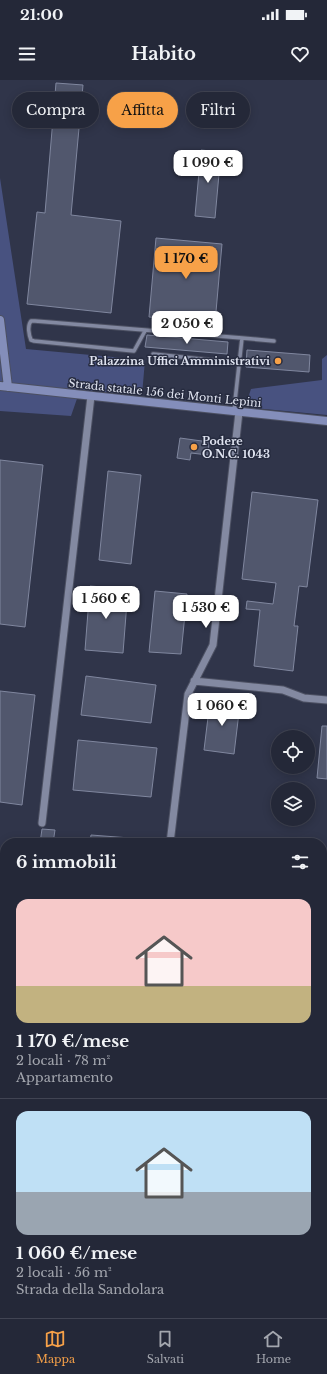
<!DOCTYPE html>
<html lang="it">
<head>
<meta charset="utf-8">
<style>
	body { margin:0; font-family:"Libre Baskerville",serif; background:#303443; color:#f1f3f6; height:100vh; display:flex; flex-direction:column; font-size:15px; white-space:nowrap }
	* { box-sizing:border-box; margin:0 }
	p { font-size:13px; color:#a3a6ae }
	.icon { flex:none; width:22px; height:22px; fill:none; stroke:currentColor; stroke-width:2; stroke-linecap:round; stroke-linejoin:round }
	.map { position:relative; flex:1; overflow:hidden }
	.panel { position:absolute; left:0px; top:758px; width:327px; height:480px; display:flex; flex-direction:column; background:#242838; border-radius:16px 16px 0 0; box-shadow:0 2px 10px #0003,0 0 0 1px #414453 }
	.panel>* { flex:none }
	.top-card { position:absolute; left:12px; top:12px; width:303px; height:36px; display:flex; gap:8px }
	.controls { position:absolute; left:271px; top:650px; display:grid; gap:8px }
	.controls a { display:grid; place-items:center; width:44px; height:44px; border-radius:50%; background:#242838; box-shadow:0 2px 10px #0003,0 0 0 1px #414453; font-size:20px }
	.price { position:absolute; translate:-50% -34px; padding:0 9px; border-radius:8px; background:#fff; color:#222; font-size:13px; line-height:26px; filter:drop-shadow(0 1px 2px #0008) }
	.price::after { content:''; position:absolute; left:50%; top:24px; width:12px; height:9px; margin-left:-6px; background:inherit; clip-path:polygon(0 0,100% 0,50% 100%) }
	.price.current { background:#f7a148; color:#111 }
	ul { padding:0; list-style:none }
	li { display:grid; align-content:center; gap:8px; height:212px; padding:0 16px }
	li+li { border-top:1px solid #414453 }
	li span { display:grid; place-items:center; height:124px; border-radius:12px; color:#555 }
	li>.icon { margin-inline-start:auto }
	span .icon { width:72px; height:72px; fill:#fffc; stroke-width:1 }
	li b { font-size:17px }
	h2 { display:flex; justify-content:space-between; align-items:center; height:48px; padding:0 16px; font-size:17px }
	.tag { padding:0 14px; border-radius:18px; background:#242838; box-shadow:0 2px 10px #0003,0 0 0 1px #414453; font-size:14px; line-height:36px }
	.tag.current { background:#f7a148; color:#111 }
	.status { display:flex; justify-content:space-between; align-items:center; height:28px; padding:0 20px; background:#242838; direction:ltr }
	.status svg { height:11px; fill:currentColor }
	header { display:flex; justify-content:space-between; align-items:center; height:52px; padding:0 16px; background:#242838; font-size:18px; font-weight:700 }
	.tab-bar { display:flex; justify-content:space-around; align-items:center; height:56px; border-top:1px solid #414453; background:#242838; font-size:11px; color:#a3a6ae }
	.tab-bar a { display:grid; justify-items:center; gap:2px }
	.tab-bar .current { color:#f7a148 }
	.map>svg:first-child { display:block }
	.green { fill:#485280 }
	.water { fill:#4a5699 }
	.building { fill:#51576d; stroke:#80879f }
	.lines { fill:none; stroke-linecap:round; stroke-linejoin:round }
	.lane-casing { stroke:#4c5062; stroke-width:5.5 }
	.street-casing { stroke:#4c5062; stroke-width:9 }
	.secondary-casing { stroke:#4c5062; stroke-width:10 }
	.lane { stroke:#8389a1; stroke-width:3.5 }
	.street { stroke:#8389a1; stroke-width:7 }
	.secondary { stroke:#848eba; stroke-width:8 }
	.poi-dot { fill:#f7a148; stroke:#262b3f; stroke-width:1.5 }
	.labels { text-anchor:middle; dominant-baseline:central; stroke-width:3; stroke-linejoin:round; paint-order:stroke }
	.poi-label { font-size:11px; font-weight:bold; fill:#dfe3f0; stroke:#262b3f; text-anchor:end }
	.street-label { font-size:11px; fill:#dfe3f0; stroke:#262b3f }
</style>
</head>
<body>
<div class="status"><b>21:00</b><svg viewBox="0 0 49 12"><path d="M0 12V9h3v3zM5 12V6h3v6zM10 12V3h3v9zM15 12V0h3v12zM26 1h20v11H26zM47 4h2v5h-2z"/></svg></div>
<header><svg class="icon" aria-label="menu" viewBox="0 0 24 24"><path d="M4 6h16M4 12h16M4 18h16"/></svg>Habito<svg class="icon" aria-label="heart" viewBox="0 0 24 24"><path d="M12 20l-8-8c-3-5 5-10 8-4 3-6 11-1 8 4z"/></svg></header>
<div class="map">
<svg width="327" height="1238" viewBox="0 0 327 1238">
	<rect width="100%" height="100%" fill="#30354a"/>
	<!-- green -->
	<path class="green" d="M0,98L26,269L145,280L142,315L80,310L71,336L0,331Z
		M327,275V335L245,327L251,309L322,300V279Z
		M0,1060L5,1061V1105H0Z
		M322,1131L327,1132V1173L324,1181H322Z"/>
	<!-- water -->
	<path class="water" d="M0,1041L5,1042V1055L0,1054Z"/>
	<!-- building -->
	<path class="building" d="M56,3L83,5L71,135L121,141L111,233L27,224L37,132L45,133Z
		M201,70L221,72L215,138L195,136Z
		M156,158L222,164L215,243L149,237Z
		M147,255L228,262L227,274L145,267Z
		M247,270L310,275L309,292L246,287Z
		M180,358L209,362L208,375L191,373L190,380L177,378Z
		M0,380L43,385L25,547L0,544Z
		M108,391L141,395L131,484L99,480Z
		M252,412L318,420L307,507L299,506L294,546H298L293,591L254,586L260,530L246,529L247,521L273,524L276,503L242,499Z
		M90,506L128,509L123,573L85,570Z
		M155,511L187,514L181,574L149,572Z
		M86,596L156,605L151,643L81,635Z
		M0,611L35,615L22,725L0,722Z
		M210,621L240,624L234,674L204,670Z
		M322,646H327V699L317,698Z
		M78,660L157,668L151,717L73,710Z
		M42,749L55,750L53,763H40Z
		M91,755L130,758V763H90Z"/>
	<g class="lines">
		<defs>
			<path id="lane" d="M145,251L134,271L34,261L31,260C29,255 27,246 31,241H35L242,258L234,330
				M242,258L274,261
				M153,274L239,283"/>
			<path id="street" d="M194,601L283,610L304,618L327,620
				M42,743L91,316
				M170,763L188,614L213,565L239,332"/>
			<path id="secondary" d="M0,240L8,307
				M0,306L327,341"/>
		</defs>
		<!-- lane casing -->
		<use href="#lane" class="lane-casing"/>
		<!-- street casing -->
		<use href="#street" class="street-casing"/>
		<!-- secondary casing -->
		<use href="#secondary" class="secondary-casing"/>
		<!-- lane -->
		<use href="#lane" class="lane"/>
		<!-- street -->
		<use href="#street" class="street"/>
		<!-- secondary -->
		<use href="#secondary" class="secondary"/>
	</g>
	<!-- markers -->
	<g class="poi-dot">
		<circle cx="278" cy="281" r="4"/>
		<circle cx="194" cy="367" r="4"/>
	</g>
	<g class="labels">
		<!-- poi labels -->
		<g class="poi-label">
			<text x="270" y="281">Palazzina Uffici Amministrativi</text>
			<text x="202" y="361" text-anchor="start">Podere<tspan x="202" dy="13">O.N.C. 1043</tspan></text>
		</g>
		<!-- street labels -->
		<g class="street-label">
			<text transform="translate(165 313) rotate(6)">Strada statale 156 dei Monti Lepini</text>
		</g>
	</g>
</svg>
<div class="controls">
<a><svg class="icon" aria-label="locate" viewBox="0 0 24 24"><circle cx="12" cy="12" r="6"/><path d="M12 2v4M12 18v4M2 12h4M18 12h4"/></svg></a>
<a><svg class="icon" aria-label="layers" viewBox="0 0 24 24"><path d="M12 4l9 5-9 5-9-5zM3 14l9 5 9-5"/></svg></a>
</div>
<b class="price" style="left:208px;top:104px">1 090 €</b>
<b class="price current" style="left:186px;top:200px">1 170 €</b>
<b class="price" style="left:187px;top:265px">2 050 €</b>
<b class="price" style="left:106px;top:540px">1 560 €</b>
<b class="price" style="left:206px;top:549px">1 530 €</b>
<b class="price" style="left:222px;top:647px">1 060 €</b>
<div class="top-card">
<a class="tag">Compra</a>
<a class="tag current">Affitta</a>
<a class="tag">Filtri</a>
</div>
<section class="panel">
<h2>6 immobili<svg class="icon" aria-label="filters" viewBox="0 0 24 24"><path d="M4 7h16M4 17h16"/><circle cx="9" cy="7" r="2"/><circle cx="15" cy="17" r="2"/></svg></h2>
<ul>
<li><span style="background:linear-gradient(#f6c9c9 70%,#c2b280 0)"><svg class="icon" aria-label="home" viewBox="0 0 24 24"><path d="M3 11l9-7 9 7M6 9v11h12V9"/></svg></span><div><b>1 170 €/mese</b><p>2 locali · 78 m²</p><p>Appartamento</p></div></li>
<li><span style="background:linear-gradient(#bfe0f5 65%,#9aa5b1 0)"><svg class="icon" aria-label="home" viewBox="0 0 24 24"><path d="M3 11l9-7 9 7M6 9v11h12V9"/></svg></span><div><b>1 060 €/mese</b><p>2 locali · 56 m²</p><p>Strada della Sandolara</p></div></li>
</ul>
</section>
</div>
<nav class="tab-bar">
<a class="current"><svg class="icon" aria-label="map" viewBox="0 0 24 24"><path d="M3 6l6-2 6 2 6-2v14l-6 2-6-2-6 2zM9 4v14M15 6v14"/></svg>Mappa</a>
<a><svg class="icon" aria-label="saved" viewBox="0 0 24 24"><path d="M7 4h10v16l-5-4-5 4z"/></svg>Salvati</a>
<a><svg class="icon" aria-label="home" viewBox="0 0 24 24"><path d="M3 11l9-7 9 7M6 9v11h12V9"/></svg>Home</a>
</nav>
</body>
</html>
